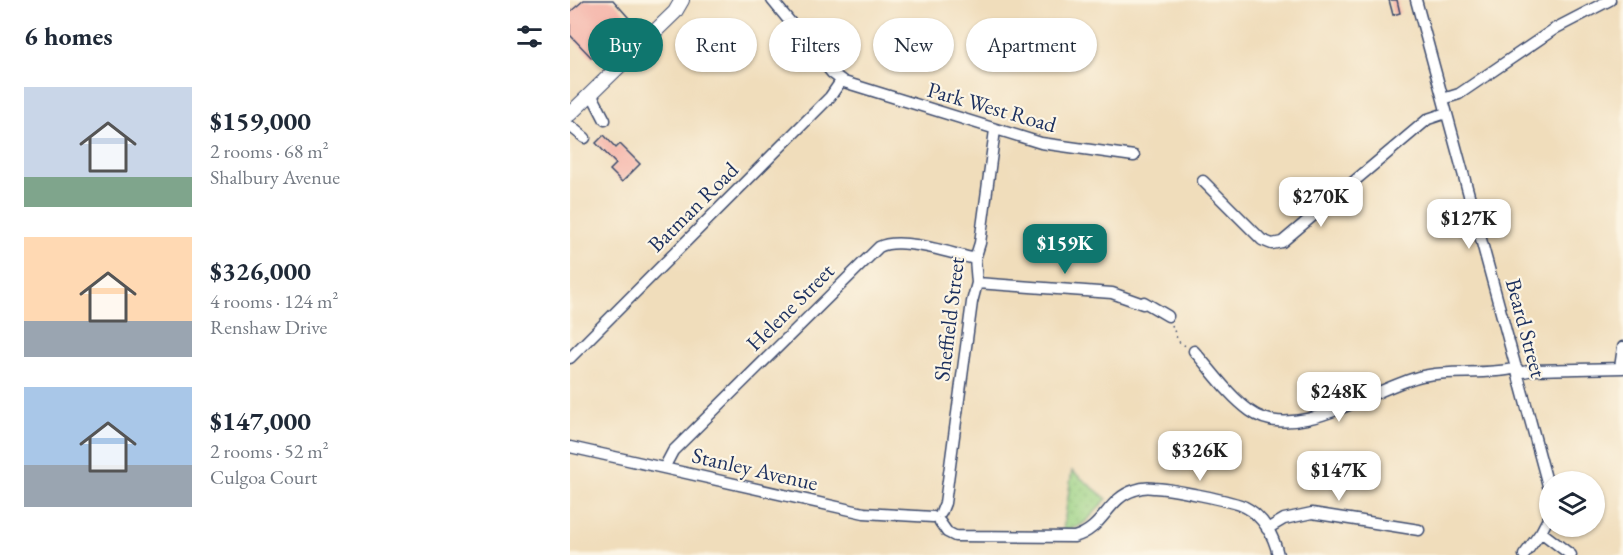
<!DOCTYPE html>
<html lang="en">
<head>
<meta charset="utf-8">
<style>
	body { margin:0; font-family:"EB Garamond",serif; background:#f2f2f3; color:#1f2937; height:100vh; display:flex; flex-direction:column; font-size:22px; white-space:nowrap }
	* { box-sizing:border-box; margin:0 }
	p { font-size:20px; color:#747a83 }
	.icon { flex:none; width:33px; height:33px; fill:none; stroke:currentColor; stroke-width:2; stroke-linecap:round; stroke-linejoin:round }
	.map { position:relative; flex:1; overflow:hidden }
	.details { display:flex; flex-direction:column; background:#fff; width:570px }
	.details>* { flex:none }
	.banner { position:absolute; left:18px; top:18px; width:570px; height:54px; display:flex; gap:12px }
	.fabs { position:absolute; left:969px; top:471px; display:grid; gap:12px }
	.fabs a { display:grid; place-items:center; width:66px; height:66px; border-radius:50%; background:#fff; box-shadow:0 2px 4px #0004; font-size:30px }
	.price { position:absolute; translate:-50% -51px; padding:0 14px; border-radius:12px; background:#fff; color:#222; font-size:20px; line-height:39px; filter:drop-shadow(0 2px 3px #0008) }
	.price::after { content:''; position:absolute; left:50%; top:36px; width:18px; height:14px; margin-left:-9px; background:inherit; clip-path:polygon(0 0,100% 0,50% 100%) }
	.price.active { background:#0f766e; color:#fff }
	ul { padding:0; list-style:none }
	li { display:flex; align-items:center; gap:18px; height:150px; padding:0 24px }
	li span { display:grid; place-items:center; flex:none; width:168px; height:120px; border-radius:0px; color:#555 }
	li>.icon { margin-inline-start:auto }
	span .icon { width:72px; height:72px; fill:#fffc; stroke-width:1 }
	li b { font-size:26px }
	h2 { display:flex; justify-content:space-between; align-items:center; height:72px; padding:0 24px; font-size:26px }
	.tag { padding:0 21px; border-radius:27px; background:#fff; box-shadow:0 2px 4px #0004; font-size:21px; line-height:54px }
	.tag.active { background:#0f766e; color:#fff }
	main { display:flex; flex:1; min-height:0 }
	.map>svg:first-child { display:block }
	.green { fill:url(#green-dots); stroke:#5a8070; stroke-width:1.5 }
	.building { fill:#f4ada3 }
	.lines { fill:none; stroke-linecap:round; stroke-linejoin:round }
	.minor-casing { stroke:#3b496c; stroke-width:13 }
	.major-casing { stroke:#3b496c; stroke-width:16 }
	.path { stroke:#3b496c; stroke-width:1.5; stroke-dasharray:1.5 4.5; stroke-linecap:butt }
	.minor { stroke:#fff; stroke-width:10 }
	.major { stroke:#fff; stroke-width:14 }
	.labels { text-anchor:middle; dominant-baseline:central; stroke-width:4.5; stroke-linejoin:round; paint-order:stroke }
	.street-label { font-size:22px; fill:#1b2f5e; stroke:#fcf5e5 }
</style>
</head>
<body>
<main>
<section class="details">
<h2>6 homes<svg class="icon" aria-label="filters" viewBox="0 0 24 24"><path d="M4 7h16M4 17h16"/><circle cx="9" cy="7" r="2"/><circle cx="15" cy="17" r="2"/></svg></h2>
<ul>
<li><span style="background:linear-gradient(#c9d6e8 75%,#7fa58c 0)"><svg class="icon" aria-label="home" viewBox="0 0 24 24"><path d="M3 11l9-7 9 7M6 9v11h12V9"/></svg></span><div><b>$159,000</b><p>2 rooms · 68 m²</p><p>Shalbury Avenue</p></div></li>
<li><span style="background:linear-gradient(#ffd9b3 70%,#9aa5b1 0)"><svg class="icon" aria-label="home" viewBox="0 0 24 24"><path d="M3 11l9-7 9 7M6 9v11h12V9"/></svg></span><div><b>$326,000</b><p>4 rooms · 124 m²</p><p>Renshaw Drive</p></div></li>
<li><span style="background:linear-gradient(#a9c7e8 65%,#9aa5b1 0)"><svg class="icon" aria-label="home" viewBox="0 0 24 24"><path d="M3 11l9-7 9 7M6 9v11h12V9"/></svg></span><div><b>$147,000</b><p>2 rooms · 52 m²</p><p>Culgoa Court</p></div></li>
</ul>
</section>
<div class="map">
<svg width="1053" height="555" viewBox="0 0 1053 555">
	<defs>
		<pattern id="green-dots" width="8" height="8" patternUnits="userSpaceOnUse" patternTransform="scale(1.5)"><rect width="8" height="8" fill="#9ad183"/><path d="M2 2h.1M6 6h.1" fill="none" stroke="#7daa6e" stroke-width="1.8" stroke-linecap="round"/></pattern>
	</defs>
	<rect width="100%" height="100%" fill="#fcf5e5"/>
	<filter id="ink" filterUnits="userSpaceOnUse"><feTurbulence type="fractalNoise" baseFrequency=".0167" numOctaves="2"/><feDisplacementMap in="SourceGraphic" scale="12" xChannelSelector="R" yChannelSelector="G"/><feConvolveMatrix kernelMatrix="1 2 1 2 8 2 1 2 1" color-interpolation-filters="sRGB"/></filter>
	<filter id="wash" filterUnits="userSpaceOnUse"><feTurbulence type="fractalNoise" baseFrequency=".008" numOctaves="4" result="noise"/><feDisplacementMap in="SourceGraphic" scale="24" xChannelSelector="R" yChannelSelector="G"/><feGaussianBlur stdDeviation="1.35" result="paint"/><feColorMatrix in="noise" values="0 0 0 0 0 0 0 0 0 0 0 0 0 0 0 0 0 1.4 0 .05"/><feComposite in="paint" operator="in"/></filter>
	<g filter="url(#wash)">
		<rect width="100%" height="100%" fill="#f0ddbb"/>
		<!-- green -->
		<path class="green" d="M502,471L537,499C522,513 516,529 493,530Z"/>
		<g id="blocks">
			<!-- building -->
			<path class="building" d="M14,0H43L66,26L54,38L49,33L22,58L0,35V12Z
				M819,0H827L830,13L823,15Z
				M34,135L46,148L50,144L70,164L52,182L40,170L46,164L26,143Z"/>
		</g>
	</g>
	<g filter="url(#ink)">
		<use href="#blocks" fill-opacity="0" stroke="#3b496c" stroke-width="1.5"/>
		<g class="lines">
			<defs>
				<path id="minor" d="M202,0L262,73L274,82L471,143L564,156
					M846,0L980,493
					M21,93L35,120
					M873,99L889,94L986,28L1040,0
					M0,126L15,138
					M633,181L692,240L702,244L712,242L858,119L876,113
					M407,283L542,293L573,304
					M574,302L598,316
					M624,351C642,371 658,395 680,411C726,445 804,387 852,376C883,369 915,376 947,368
					M0,358L260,97L271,81
					M1050,368L1053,347
					M948,373L963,370L1053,368
					M0,447L294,513L363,517
					M94,468L103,451L309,247C330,236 381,253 405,259
					M371,513L375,503L402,302L407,283L405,259L410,243L425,130
					M370,522L377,532L385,536L504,537C534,529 537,498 565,490C570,488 578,487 584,488C597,488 664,501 675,507C693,516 704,536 708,555
					M697,529L714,519L742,513L849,530
					M971,532L1001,555
					M954,555L971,532L980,515"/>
				<path id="major" d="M0,114L105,12L112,0"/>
			</defs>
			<!-- minor casing -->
			<use href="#minor" class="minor-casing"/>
			<!-- major casing -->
			<use href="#major" class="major-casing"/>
			<!-- path -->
			<path class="path" d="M602,325L608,341L617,347"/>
			<!-- minor -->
			<use href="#minor" class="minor"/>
			<!-- major -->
			<use href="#major" class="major"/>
		</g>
	</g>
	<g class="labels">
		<!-- street labels -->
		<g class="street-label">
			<text transform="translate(422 107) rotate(16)">Park West Road</text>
			<text transform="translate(123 207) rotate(-45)">Batman Road</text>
			<text transform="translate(220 307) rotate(-45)">Helene Street</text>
			<text transform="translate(379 319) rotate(-83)">Sheffield Street</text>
			<text transform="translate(956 328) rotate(75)">Beard Street</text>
			<text transform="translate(185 469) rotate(13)">Stanley Avenue</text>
		</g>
	</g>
</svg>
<div class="fabs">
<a><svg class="icon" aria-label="layers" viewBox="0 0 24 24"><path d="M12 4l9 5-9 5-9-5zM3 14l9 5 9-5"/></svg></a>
</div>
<b class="price" style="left:751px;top:228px">$270K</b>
<b class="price" style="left:899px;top:250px">$127K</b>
<b class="price active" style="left:495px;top:275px">$159K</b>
<b class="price" style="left:769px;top:423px">$248K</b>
<b class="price" style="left:630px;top:482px">$326K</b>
<b class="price" style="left:769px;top:502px">$147K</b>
<div class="banner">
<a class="tag active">Buy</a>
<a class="tag">Rent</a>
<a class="tag">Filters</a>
<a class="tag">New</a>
<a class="tag">Apartment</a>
</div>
</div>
</main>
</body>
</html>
